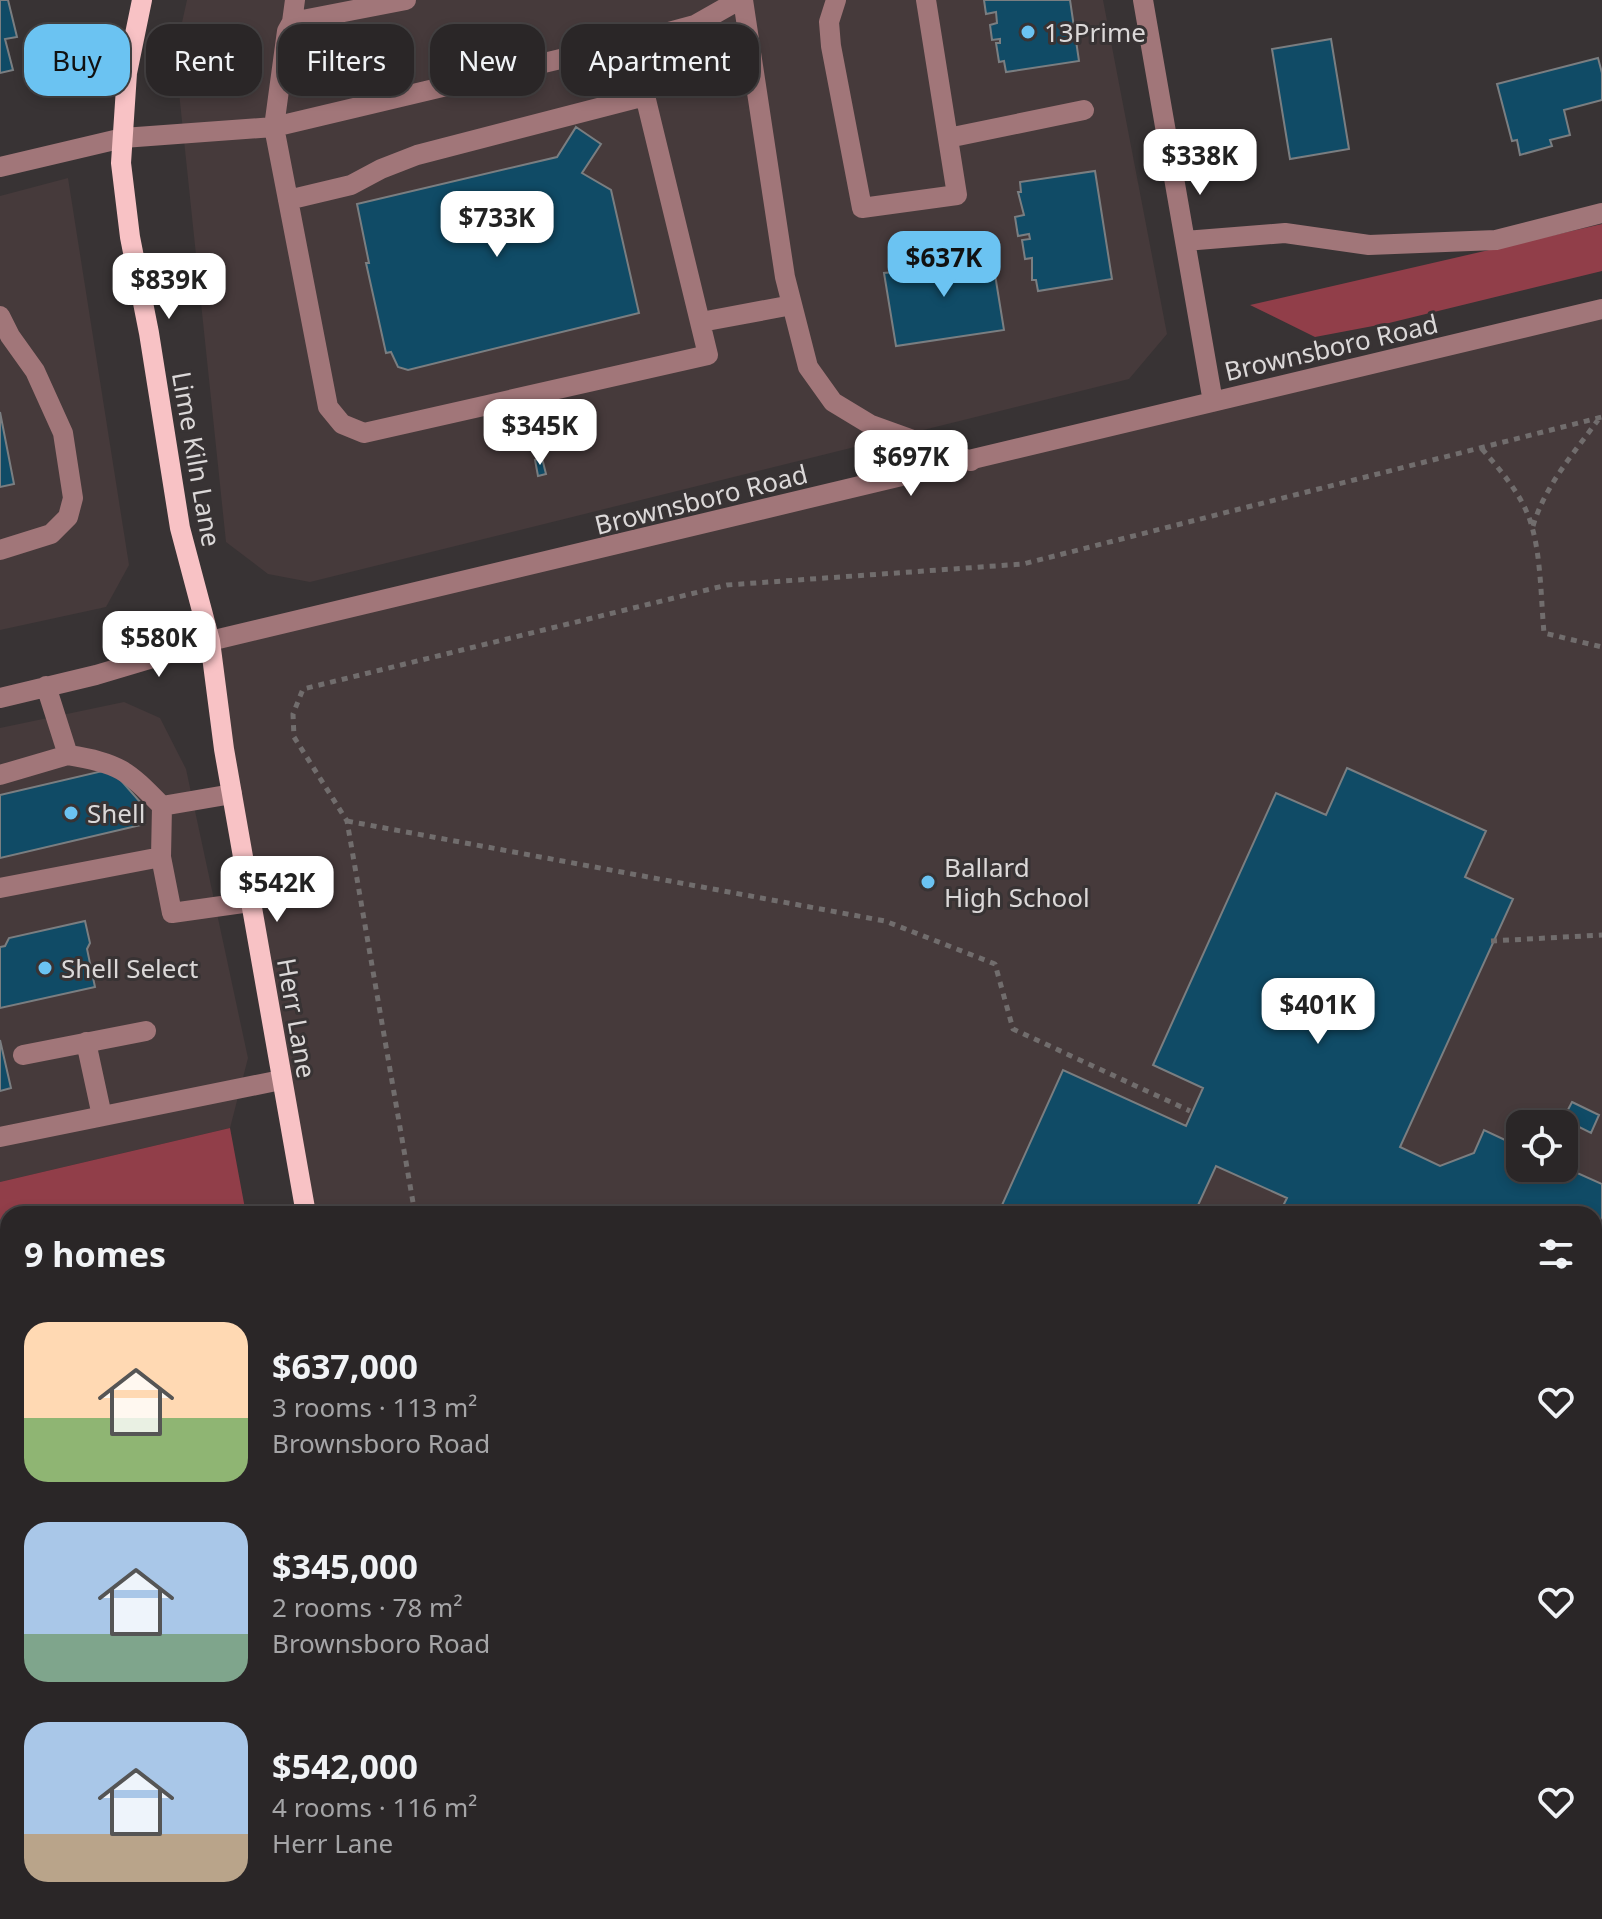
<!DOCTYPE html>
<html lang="en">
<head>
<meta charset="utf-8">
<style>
	body { margin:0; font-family:"Noto Sans",sans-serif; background:#322e2f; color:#f1f3f6; height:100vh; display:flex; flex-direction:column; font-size:30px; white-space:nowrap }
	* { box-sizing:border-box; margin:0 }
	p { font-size:26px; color:#a5a5a7 }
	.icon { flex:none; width:44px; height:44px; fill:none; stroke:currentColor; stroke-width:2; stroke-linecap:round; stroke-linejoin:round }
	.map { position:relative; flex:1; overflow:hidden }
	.panel { position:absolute; left:0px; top:1206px; width:1602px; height:714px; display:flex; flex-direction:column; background:#2a2627; border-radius:24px 24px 0 0; box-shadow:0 4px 12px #0003,0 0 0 2px #464344 }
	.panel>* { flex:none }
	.hud { position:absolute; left:24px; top:24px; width:800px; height:72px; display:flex; gap:16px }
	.fabs { position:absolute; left:1506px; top:1110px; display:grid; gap:16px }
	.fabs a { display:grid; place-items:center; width:72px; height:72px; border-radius:16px; background:#2a2627; box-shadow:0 4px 12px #0003,0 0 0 2px #464344; font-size:40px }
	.price { position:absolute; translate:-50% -68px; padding:0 18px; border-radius:16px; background:#fff; color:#222; font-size:26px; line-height:52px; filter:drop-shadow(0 2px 4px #0008) }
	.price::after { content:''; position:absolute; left:50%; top:48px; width:24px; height:18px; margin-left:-12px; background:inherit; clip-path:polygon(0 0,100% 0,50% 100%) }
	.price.on { background:#6bc3f2; color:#111 }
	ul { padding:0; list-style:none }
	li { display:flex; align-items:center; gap:24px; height:200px; padding:0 24px }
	li span { display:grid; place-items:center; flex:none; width:224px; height:160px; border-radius:24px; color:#555 }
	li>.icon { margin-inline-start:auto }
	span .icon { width:96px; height:96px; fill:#fffc; stroke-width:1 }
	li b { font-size:34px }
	h2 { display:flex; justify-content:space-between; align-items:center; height:96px; padding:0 24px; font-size:34px }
	.tag { padding:0 28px; border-radius:24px; background:#2a2627; box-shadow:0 4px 12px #0003,0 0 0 2px #464344; font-size:28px; line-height:72px }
	.tag.on { background:#6bc3f2; color:#111 }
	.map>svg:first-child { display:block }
	.built { fill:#463a3b; fill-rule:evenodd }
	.green { fill:#913e49 }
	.building { fill:#104b66; stroke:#7a7e81; stroke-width:2 }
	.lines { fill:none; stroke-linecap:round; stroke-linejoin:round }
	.path { stroke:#716d6d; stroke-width:5; stroke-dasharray:6 6; stroke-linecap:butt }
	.minor { stroke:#a17679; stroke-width:20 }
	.major { stroke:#f8c2c5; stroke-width:20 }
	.poi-dot { fill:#6bc3f2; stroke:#383334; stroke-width:3 }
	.labels { text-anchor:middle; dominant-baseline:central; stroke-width:6; stroke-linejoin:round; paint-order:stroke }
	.poi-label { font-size:26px; fill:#dbd8d8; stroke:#383334; text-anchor:start }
	.street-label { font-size:26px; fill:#dbd8d8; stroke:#383334 }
</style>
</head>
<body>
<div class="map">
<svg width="1602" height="1919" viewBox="0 0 1602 1919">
	<rect width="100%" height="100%" fill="#383334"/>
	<!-- built -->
	<path class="built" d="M187,0H1103L1167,334L1129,379L310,582L268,574L226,542L175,54Z
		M68,178L129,565L106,607L0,630V196Z
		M1602,310V1919H443L442,1912H1594V1214H315L210,641ZM1520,1124H1564V1168H1520Z
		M124,702L160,718L186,769L248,1058L230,1128L0,1182V728Z"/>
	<!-- green -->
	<path class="green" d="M1602,224V271L1389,323L1315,337L1250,305Z
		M230,1128L246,1214H8V1912H378L379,1919H0V1182Z"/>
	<!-- building -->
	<path class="building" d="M0,0H8L17,37L5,39L13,70L0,73Z
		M984,0H1070L1079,61L1006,72L1004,61L999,62L996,43H1000V39L992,40L990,25L997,23L996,12L986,14Z
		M1331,39L1349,149L1290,159L1272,49Z
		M1598,58L1602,73V100L1564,110L1570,135L1550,140L1552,146L1520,155L1517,140L1512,141L1497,84Z
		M576,127L601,144L582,173L611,190L639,313L408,370L398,367L391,352L386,353L366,263H369L357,204L557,157Z
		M1095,171L1112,279L1038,291L1036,280H1032V258L1025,259L1022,240L1030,239L1029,234L1018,236L1015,217L1024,215L1018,192H1021L1020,182Z
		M958,250L960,262L966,261V256L983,254L984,257L992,256L1004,330L896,346L884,273L894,272V267L909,264L910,269L917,268L915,258L930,256L931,264L941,263L940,253Z
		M0,412L14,484L0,487Z
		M542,458L546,474L538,476L535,460Z
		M1347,768L1486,831L1465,877L1513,899L1400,1147L1440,1166L1474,1153L1484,1130L1520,1147V1168L1564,1167L1602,1184V1623L1597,1621L1594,1628V1214H1316L1310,1212L1309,1214H1279L1287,1198L1216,1166L1194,1214H998L1063,1070L1186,1126L1203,1088L1153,1065L1276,793L1326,815Z
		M111,769L141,803L145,824L0,858V795Z
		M85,921L90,943L87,949L95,987L0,1008V947L5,946L9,938Z
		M0,1040L11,1088L0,1091Z
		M1572,1102L1599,1115L1591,1133L1563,1119Z"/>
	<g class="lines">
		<!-- path -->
		<path class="path" d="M1482,449C1502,472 1524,497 1532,527C1541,558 1541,600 1544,633L1602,647
			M1533,526C1545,486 1573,454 1598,420
			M347,821L885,921L995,964L1013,1029L1190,1111
			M1491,941L1602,935
			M415,1214L347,821L294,737L293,714L303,689L727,585L1023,564L1602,417
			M535,1912L536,1919"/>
		<!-- minor -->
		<path class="minor" d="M406,0L292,22L287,31L274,127L328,407L342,424L364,433L708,355L632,42
			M743,0L785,277L808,367L833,402L871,425L971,461
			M836,0L829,22L831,46L862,208L957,195L926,0
			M1143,0L1213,402
			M292,22L295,0
			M948,138L1084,110
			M0,167L123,138L274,127L632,42L695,25L739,0
			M288,200L351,185L381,169L417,155L645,96
			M1185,241L1285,233L1369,245L1496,240L1602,213
			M0,316L10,336L35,371L63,433L73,498L68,517L51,534L0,550
			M701,322L792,305
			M0,698L96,675L210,641L1602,309
			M68,755C119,763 127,770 162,806
			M0,775L68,755L46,686
			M232,794L162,806L161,857L172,913L250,902
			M0,888L161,857
			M86,1042L102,1116
			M23,1055L146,1031
			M0,1137L281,1080
			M1595,1919L1602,1915"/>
		<!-- major -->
		<path class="major" d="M142,0L127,73L121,163L130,237L149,333L180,528L210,641L224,749L306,1214
			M437,1912L439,1919"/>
	</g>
	<!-- markers -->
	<g class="poi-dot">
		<circle cx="1028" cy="32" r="8"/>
		<circle cx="71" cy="813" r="8"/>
		<circle cx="928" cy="882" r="8"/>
		<circle cx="45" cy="968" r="8"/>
	</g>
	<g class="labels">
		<!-- poi labels -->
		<g class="poi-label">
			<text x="1044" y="32">13Prime</text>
			<text x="87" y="813">Shell</text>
			<text x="944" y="867">Ballard<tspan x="944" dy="30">High School</tspan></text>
			<text x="61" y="968">Shell Select</text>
		</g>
		<!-- street labels -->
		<g class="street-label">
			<text transform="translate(1331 347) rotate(-13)">Brownsboro Road</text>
			<text transform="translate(197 459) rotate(80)">Lime Kiln Lane</text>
			<text transform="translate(701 499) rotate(-14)">Brownsboro Road</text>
			<text transform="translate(297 1018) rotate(80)">Herr Lane</text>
		</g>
	</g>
</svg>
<div class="fabs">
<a><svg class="icon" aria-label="locate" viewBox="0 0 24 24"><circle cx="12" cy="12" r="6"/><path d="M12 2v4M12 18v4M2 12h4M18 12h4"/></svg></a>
</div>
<b class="price" style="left:1200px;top:197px">$338K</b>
<b class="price" style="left:497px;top:259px">$733K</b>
<b class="price on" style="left:944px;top:299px">$637K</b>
<b class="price" style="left:169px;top:321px">$839K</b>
<b class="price" style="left:540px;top:467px">$345K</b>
<b class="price" style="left:911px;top:498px">$697K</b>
<b class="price" style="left:159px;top:679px">$580K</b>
<b class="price" style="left:277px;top:924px">$542K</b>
<b class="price" style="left:1318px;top:1046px">$401K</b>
<div class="hud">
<a class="tag on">Buy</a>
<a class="tag">Rent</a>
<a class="tag">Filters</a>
<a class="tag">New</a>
<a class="tag">Apartment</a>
</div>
<section class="panel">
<h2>9 homes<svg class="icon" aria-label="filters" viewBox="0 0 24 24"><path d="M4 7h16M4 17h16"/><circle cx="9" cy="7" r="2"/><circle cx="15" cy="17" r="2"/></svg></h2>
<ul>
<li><span style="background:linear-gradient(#ffd9b3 60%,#8fb573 0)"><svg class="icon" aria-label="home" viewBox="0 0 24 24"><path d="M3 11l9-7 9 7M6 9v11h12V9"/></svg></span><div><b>$637,000</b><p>3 rooms · 113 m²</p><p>Brownsboro Road</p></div><svg class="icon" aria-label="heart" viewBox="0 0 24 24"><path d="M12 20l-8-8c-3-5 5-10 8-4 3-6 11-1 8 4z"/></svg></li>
<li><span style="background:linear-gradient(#a9c7e8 70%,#7fa58c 0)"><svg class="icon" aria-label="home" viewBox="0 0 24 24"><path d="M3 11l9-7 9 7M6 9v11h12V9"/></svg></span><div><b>$345,000</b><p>2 rooms · 78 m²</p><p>Brownsboro Road</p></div><svg class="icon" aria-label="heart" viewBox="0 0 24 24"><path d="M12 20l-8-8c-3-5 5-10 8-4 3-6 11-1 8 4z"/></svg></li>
<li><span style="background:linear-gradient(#a9c7e8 70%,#b9a48a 0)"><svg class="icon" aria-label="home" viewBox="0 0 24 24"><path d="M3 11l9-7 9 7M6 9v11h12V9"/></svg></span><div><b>$542,000</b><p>4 rooms · 116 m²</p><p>Herr Lane</p></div><svg class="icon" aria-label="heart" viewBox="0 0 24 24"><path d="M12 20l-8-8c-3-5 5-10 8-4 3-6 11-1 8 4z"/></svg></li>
</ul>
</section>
</div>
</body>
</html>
